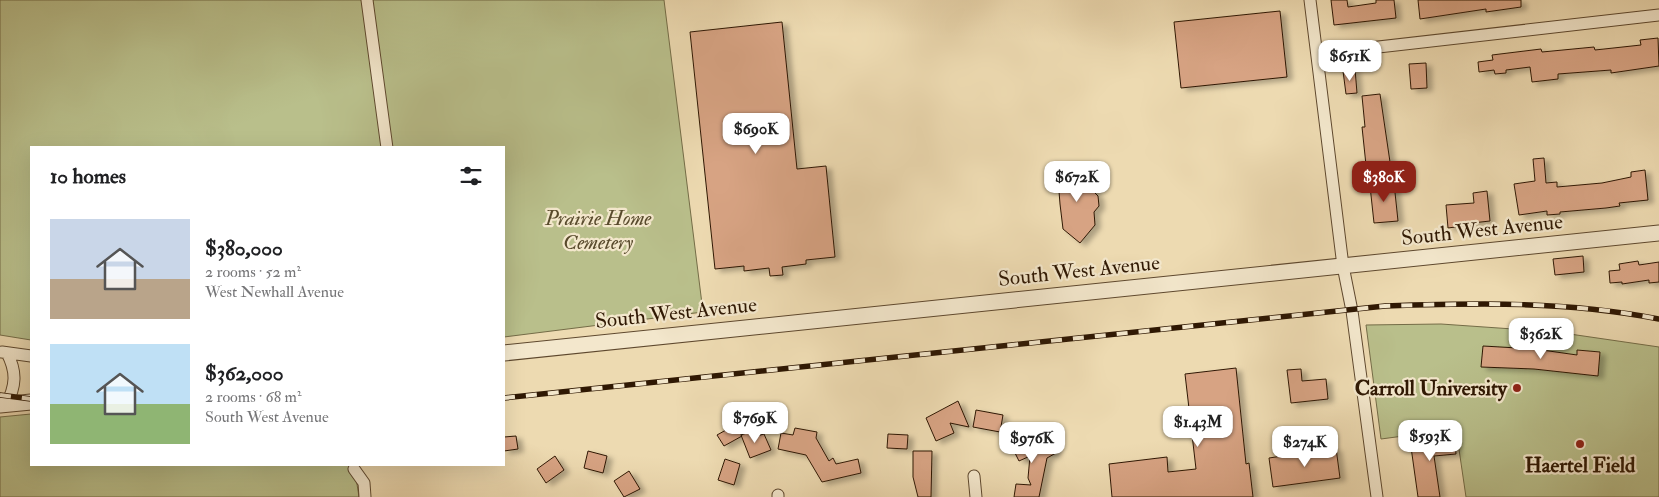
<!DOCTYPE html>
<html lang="en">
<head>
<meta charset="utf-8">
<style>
	body { margin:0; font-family:"IM FELL Double Pica",serif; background:#f6f6f6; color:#202124; height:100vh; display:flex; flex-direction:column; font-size:19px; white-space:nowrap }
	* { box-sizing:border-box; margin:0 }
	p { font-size:16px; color:#757577 }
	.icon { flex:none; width:28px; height:28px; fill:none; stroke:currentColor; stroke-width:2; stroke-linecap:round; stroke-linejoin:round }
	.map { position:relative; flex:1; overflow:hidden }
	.panel { position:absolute; left:30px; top:146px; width:475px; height:320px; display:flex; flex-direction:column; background:#fff; border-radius:0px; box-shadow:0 5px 20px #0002 }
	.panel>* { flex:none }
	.price { position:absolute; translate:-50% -42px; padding:0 11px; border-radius:10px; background:#fff; color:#222; font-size:16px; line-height:32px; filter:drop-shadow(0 1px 2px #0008) }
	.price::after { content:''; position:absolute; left:50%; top:30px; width:15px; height:11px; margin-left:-8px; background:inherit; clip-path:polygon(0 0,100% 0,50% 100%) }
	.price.current { background:#8f2418; color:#fff }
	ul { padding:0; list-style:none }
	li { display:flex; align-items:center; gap:15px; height:125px; padding:0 20px }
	li span { display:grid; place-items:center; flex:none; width:140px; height:100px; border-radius:0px; color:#555 }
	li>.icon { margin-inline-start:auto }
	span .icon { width:60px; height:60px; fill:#fffc; stroke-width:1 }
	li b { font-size:21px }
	h2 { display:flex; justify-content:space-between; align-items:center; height:60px; padding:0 20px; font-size:21px }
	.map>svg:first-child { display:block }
	.green { fill:#b9bf8b; stroke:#746c47 }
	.building { fill:#d7a383; stroke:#2f1803; filter:url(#shadow) }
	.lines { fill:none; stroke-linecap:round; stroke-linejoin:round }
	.minor-casing { stroke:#5e482e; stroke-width:13 }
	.tertiary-casing { stroke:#5e482e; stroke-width:17 }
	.minor { stroke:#f3e7cc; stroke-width:11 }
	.tertiary { stroke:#f3e7cc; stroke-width:15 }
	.rail-casing { stroke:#2f1803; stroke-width:5.5 }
	.rail { stroke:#f3e7cc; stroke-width:4; stroke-dasharray:11; stroke-linecap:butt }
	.poi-dot { fill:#8f2418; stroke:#f3e7cc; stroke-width:2 }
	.labels { text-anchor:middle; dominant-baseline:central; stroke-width:4.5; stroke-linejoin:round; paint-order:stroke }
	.park-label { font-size:21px; font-style:italic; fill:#584a2c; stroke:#f3e7cc }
	.street-label { font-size:21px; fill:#2f1803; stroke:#f3e7cc }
	.poi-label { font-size:21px; font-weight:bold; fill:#2f1803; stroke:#f3e7cc; text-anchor:end }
</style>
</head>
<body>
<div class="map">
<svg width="1659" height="497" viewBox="0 0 1659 497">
	<defs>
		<filter id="shadow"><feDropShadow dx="5.5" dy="3" stdDeviation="2.5" flood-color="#0004"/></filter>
	</defs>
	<rect width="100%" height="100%" fill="#eddab1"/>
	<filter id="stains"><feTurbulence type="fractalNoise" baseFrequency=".004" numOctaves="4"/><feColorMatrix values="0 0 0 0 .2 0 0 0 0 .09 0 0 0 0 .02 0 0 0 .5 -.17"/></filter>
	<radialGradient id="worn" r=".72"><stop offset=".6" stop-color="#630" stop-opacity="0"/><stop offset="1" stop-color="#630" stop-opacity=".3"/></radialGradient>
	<!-- green -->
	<path class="green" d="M0,0H664L703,312L504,337V148H31V340L0,335Z
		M1441,324L1556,332L1659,347V497H1466L1456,429L1381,439L1366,325Z
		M31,414V465H354L359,497H0V417Z"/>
	<!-- building -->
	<path class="building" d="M1331,0H1347L1348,7L1376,3V0H1394L1396,18L1334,25Z
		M1418,0H1521V7L1486,12V9L1420,19Z
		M1280,11L1287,77L1181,88L1174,22Z
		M782,22L797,169L826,166L835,257L806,260V264L782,267L783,275L770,276L769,268L744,271V266L715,269L690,32Z
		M1658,38L1659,66L1611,73V70L1558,74V79L1532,82L1530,67L1506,70V73L1495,74L1494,70L1479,72L1478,62L1493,60L1492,55L1541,49L1542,52L1594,47L1595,50L1641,45L1640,40Z
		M1426,63L1427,88L1411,89L1409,64Z
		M1355,69L1357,93L1346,94L1343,71Z
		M1380,94L1390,162L1366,165L1362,127H1365L1362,96Z
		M1544,158L1546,183L1557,182V187L1602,183L1631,177V172L1645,170L1648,200L1619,203L1620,206L1606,208L1560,212V214L1547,215V211L1519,215L1514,184L1535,181L1533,159Z
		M1072,163L1090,178L1092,190L1098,196L1099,206L1094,212L1095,225L1080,243L1063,229L1060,204L1058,179Z
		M1394,183L1398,221L1374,223L1370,186Z
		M1487,191L1490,221L1463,224V226L1448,228L1446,205L1474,203L1473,193Z
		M1583,256L1584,272L1555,275L1553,259Z
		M1638,261L1639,265L1659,262V282L1649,283V280L1622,284V282L1610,283L1609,271L1620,270L1619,264Z
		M1483,346L1535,349L1577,355V350L1600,352L1598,376L1534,369L1481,367Z
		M1236,368L1246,464L1249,463L1253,497H1112L1109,464L1167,457L1168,472L1196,469L1185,374Z
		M1301,369L1302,381L1326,379L1328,399L1291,403L1287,370Z
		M958,401L969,427L950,423L954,433L936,441L926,418Z
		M976,410L1003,415L1000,432L973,427Z
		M735,425L742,436L724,446L717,435Z
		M795,428L817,432L816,438L829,461L833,458L836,464L858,459L861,473L822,482L806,455L778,449L781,433L793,435Z
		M755,430L757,436L764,434L771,450L750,458L741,435Z
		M1024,433L1032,448L1048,439L1056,453L1047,458L1039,497H1014L1016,484L1031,485L1028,478L1030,456L1019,461L1009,441Z
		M888,434L908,435L907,449L887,448Z
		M1454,435L1456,454L1434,456L1440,497H1418L1410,440Z
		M516,436L518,449L504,451V437Z
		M1336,448L1340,478L1273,487L1269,458Z
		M588,451L607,456L603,473L584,468Z
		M913,451H932L931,497H918L913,477Z
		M555,456L564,470L546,483L537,469Z
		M725,459L740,464L734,485L718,480Z
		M629,471L640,489L624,497L614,481Z"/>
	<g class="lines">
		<defs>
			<path id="minor" d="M367,0L387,148
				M1310,0L1343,266L1352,311L1377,497
				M1317,54L1659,15
				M2,352L31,356
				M6,405C16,386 17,372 7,353
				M354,469L364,483L365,497
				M974,476L976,497
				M778,495V497"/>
			<path id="tertiary" d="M504,353L1659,233
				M0,405L31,402"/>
		</defs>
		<!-- minor casing -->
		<use href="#minor" class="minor-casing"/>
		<!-- tertiary casing -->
		<use href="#tertiary" class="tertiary-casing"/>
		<!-- minor -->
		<use href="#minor" class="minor"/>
		<!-- tertiary -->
		<use href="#tertiary" class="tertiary"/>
		<defs>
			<path id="rail" d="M0,395L31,399
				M504,398L1385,306C1478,303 1568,301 1659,319"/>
		</defs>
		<!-- rail casing -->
		<use href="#rail" class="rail-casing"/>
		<!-- rail -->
		<use href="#rail" class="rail"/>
	</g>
	<!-- markers -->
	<g class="poi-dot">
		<circle cx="1517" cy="388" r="5"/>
		<circle cx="1580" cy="444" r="5"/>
	</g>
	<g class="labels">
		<!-- park labels -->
		<g class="park-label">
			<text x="598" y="218">Prairie Home<tspan x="598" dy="24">Cemetery</tspan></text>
		</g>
		<!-- street labels -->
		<g class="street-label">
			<text transform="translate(1482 230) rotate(-6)">South West Avenue</text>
			<text transform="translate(1079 271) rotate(-6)">South West Avenue</text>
			<text transform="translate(676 313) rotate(-6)">South West Avenue</text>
		</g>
		<!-- poi labels -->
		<g class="poi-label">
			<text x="1507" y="388">Carroll University</text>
			<text x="1580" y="465" text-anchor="middle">Haertel Field</text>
		</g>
	</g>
	<rect width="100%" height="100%" filter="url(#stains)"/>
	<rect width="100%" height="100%" fill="url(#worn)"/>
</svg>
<b class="price" style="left:1350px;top:82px">$651K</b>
<b class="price" style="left:756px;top:155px">$690K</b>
<b class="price" style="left:1077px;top:203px">$672K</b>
<b class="price current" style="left:1384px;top:203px">$380K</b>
<b class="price" style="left:1541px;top:360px">$362K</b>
<b class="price" style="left:755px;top:444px">$769K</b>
<b class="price" style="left:1198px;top:448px">$1.43M</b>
<b class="price" style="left:1430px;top:462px">$593K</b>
<b class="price" style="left:1032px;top:464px">$976K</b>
<b class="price" style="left:1305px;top:468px">$274K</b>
<section class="panel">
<h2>10 homes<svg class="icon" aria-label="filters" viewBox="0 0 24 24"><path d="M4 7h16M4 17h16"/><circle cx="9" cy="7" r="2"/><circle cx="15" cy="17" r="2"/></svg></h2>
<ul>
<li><span style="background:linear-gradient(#c9d6e8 60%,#b9a48a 0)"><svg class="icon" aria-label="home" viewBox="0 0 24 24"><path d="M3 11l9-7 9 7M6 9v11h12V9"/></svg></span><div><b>$380,000</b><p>2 rooms · 52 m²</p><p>West Newhall Avenue</p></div></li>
<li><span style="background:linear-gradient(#bfe0f5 60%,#8fb573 0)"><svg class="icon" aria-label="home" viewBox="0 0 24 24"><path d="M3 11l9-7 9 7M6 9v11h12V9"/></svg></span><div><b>$362,000</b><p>2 rooms · 68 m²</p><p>South West Avenue</p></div></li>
</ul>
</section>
</div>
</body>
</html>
